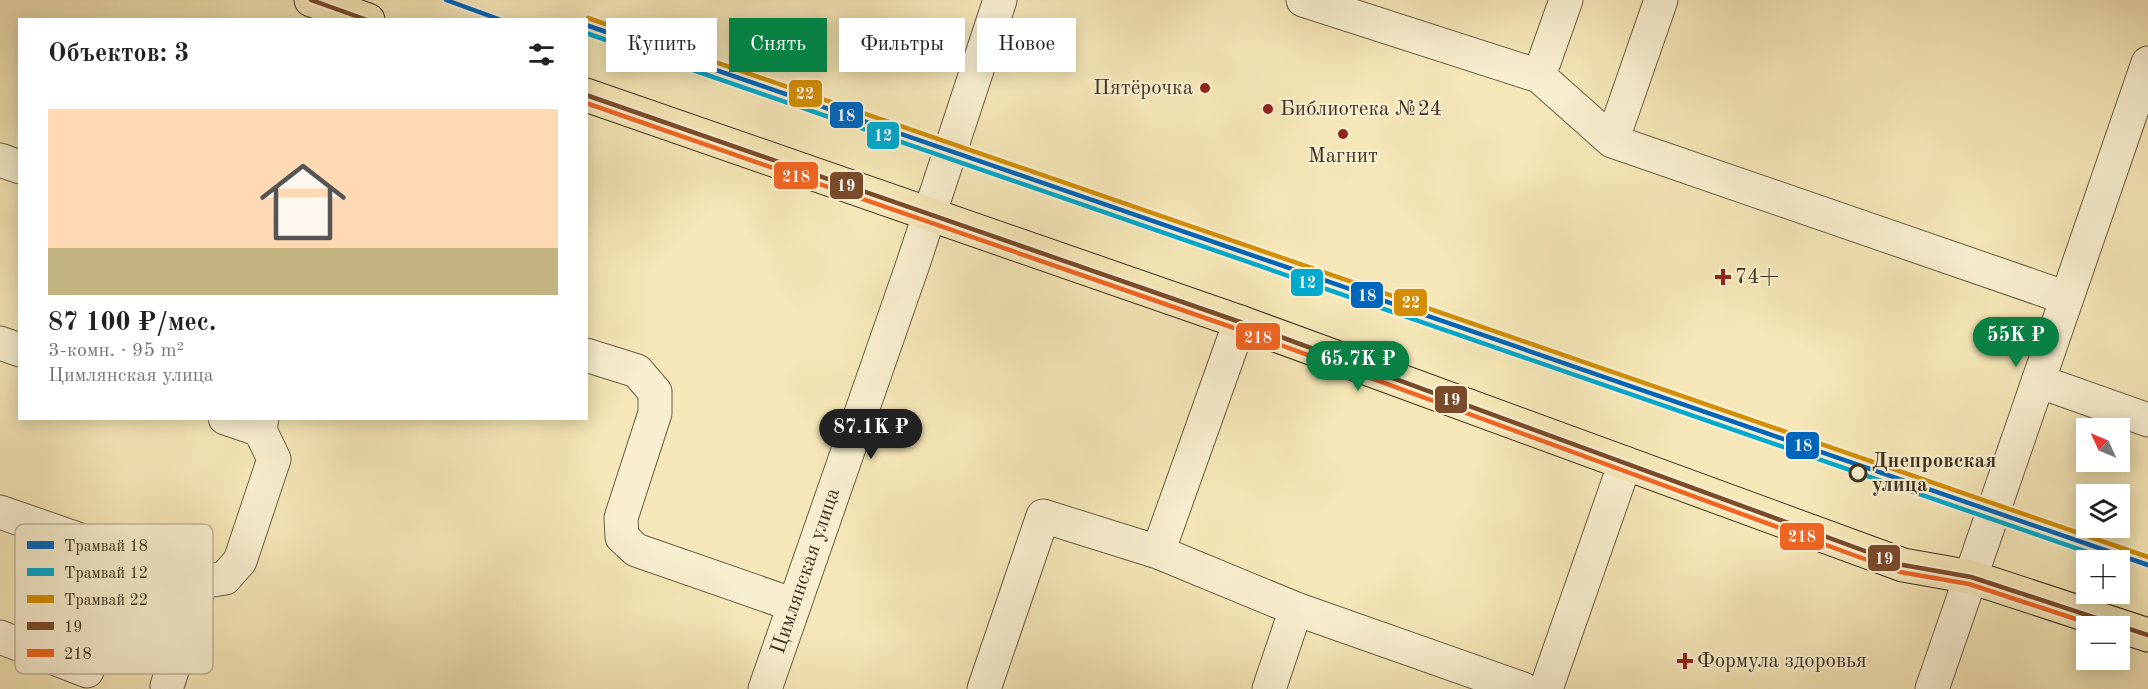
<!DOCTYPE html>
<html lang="ru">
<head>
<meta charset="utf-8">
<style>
	body { margin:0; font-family:"Old Standard TT",serif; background:#f2f2f2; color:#222; height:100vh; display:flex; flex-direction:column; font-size:22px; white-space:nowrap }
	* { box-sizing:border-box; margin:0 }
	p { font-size:20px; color:#767676 }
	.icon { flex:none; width:33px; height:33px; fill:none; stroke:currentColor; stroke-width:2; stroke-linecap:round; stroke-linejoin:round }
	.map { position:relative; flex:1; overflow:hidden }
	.sheet { position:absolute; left:18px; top:18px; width:570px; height:402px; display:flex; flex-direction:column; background:#fff; border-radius:0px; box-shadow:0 3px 15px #0003 }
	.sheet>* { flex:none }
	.banner { position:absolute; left:606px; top:18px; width:570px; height:54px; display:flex; gap:12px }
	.needle { width:39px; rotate:314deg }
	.controls { position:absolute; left:2076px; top:418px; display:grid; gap:12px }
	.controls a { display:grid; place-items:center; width:54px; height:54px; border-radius:0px; background:#fff; box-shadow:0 3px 15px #0003; font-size:30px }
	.price { position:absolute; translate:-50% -51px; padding:0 14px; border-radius:21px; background:#0b8043; color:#fff; font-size:20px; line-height:39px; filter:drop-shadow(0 2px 3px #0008) }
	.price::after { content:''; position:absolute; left:50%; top:36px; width:18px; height:14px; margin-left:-9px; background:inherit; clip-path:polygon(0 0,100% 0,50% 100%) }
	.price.current { background:#222; color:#fff }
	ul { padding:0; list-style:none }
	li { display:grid; align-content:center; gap:12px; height:318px; padding:0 30px }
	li+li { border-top:2px solid #e0e0e0 }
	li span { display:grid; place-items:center; height:186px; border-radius:0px; color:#555 }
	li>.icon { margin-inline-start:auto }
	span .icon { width:108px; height:108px; fill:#fffc; stroke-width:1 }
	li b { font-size:26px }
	h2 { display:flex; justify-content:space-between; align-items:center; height:72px; padding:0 30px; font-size:26px }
	.pill { padding:0 21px; border-radius:0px; background:#fff; box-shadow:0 3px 15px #0003; font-size:21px; line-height:54px }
	.pill.current { background:#0b8043; color:#fff }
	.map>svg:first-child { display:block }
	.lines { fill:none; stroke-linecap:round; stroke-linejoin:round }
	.minor-casing { stroke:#6b5e44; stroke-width:35 }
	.major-casing { stroke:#3d301e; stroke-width:35 }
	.minor { stroke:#f8efd0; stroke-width:33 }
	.major { stroke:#f5e7b7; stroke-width:33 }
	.bus-1-casing { stroke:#f8efd0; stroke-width:9 }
	.bus-2-casing { stroke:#f8efd0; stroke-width:9 }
	.bus-1 { stroke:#7a4b2a; stroke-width:4.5 }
	.bus-2 { stroke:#f26522; stroke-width:4.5 }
	.tram-1-casing { stroke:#f8efd0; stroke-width:9 }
	.tram-2-casing { stroke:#f8efd0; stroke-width:9 }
	.tram-3-casing { stroke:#f8efd0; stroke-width:9 }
	.tram-1 { stroke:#0065bd; stroke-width:4.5 }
	.tram-2 { stroke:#00a9ce; stroke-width:4.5 }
	.tram-3 { stroke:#d28e06; stroke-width:4.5 }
	.poi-dot { fill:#8f2418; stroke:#f8efd0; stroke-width:2 }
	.stop-dot { fill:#f8efd0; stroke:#3d301e; stroke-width:3 }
	.labels { text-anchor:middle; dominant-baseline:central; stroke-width:4.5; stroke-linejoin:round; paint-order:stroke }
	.poi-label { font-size:21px; fill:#3d301e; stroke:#f8efd0; text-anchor:start }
	.stop-label { font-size:21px; font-weight:bold; fill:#3d301e; stroke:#f8efd0; text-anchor:start }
	.street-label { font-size:21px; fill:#3d301e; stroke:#f8efd0 }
	.key { fill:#f8efd0; stroke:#c0b69b; stroke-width:1.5 }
	.key-label { font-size:16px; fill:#3d301e }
	.line-badge { stroke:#f8efd0; stroke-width:2 }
	.badge-label { font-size:16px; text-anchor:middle; font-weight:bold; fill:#fff }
</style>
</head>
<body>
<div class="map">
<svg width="2148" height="689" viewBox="0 0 2148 689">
	<rect width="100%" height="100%" fill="#f5e7b7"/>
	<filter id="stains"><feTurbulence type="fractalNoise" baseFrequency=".00333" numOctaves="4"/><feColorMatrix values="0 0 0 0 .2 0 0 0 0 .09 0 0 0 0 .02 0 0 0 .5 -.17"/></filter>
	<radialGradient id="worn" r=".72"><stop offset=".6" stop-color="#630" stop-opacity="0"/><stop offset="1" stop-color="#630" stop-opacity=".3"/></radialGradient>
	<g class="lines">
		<defs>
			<path id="minor" d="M1303,0L1539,76L1612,141L2067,298
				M1539,76L1566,0
				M1612,141L1661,0
				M0,160L20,167
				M0,343L20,350
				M586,355L637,371L655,392V413L621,518L622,537L636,550L794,605
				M2038,381L2148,420
				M225,418L260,430
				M0,512L201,582
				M1158,552L1240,322
				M0,637L87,671
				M167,686L201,582L225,578L240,561L274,459L260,430L262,418
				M765,689L913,264L1000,0
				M984,689L1043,516L1158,552L1296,609L1523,689
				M1269,689L1296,609
				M1546,689L1625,463
				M1932,689L2148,63"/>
			<path id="major" d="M311,0L368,20
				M586,95L1240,322L1903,565L1971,577L2148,635"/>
		</defs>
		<!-- minor casing -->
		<use href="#minor" class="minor-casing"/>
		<!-- major casing -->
		<use href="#major" class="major-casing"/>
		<!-- minor -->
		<use href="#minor" class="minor"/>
		<!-- major -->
		<use href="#major" class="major"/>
		<defs>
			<path id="bus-1" d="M311,0L367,20
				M586,95L1240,322L1903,565L1971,577L2148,635"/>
			<path id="bus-2" d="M586,103L1237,329L1900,572L1969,584L2100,627"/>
		</defs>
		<!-- bus-1 casing -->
		<use href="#bus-1" class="bus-1-casing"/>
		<!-- bus-2 casing -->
		<use href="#bus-2" class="bus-2-casing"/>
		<!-- bus-1 -->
		<use href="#bus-1" class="bus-1"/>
		<!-- bus-2 -->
		<use href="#bus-2" class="bus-2"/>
		<defs>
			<path id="tram-1" d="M446,0L501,20
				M586,25L2148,565"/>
			<path id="tram-2" d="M586,33L2113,561"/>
			<path id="tram-3" d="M588,18L2148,557"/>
		</defs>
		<!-- tram-1 casing -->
		<use href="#tram-1" class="tram-1-casing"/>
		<!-- tram-2 casing -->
		<use href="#tram-2" class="tram-2-casing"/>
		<!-- tram-3 casing -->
		<use href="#tram-3" class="tram-3-casing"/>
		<!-- tram-1 -->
		<use href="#tram-1" class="tram-1"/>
		<!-- tram-2 -->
		<use href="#tram-2" class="tram-2"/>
		<!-- tram-3 -->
		<use href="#tram-3" class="tram-3"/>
	</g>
	<!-- markers -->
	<g class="poi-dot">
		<circle cx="1205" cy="88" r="6"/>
		<circle cx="1268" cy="109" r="6"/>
		<circle cx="1343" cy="134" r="6"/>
		<path d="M1720 268h6v6h6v6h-6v6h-6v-6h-6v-6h6z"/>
		<path d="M1682 652h6v6h6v6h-6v6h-6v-6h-6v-6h6z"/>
	</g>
	<circle class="stop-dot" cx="1858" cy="473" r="8"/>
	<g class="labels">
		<!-- poi labels -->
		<g class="poi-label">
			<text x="1193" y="88" text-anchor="end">Пятёрочка</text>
			<text x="1280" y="109">Библиотека №24</text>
			<text x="1343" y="156" text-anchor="middle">Магнит</text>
			<text x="1735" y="277">74+</text>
			<text x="1697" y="661">Формула здоровья</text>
		</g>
		<!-- stop labels -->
		<g class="stop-label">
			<text x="1872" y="461">Днепровская<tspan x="1872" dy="24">улица</tspan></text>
		</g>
		<!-- street labels -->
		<g class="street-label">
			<text transform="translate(806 571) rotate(-71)">Цимлянская улица</text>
		</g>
	</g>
	<!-- legend -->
	<rect x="15" y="524" width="198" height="150" rx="9" class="key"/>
	<rect x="27" y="541" width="27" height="8" fill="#0065bd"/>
	<rect x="27" y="568" width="27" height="8" fill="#00a9ce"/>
	<rect x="27" y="595" width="27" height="8" fill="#d28e06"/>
	<rect x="27" y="622" width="27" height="8" fill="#7a4b2a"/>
	<rect x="27" y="649" width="27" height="8" fill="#f26522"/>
	<g class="key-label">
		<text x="64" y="551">Трамвай 18</text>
		<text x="64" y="578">Трамвай 12</text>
		<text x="64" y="605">Трамвай 22</text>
		<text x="64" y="632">19</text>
		<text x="64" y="659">218</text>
	</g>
	<g class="line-badge">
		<rect x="788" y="79" width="35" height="29" rx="6" fill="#d28e06"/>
		<rect x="829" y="101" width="35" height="28" rx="6" fill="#0065bd"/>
		<rect x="866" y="121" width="34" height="29" rx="6" fill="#00a9ce"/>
		<rect x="773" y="161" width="46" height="29" rx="6" fill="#f26522"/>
		<rect x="829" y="171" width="35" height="29" rx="6" fill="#7a4b2a"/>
		<rect x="1290" y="268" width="34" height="29" rx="6" fill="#00a9ce"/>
		<rect x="1350" y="281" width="34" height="28" rx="6" fill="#0065bd"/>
		<rect x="1393" y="288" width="35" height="29" rx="6" fill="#d28e06"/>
		<rect x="1235" y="322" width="46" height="29" rx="6" fill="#f26522"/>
		<rect x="1434" y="385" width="34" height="29" rx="6" fill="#7a4b2a"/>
		<rect x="1785" y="431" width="35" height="29" rx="6" fill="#0065bd"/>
		<rect x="1779" y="522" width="46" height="29" rx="6" fill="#f26522"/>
		<rect x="1867" y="544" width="34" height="28" rx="6" fill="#7a4b2a"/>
	</g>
	<g class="badge-label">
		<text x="805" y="99">22</text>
		<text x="846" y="121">18</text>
		<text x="883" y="141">12</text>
		<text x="796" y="182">218</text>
		<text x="846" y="191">19</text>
		<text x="1307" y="288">12</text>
		<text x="1367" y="301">18</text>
		<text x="1411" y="308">22</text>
		<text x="1258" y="343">218</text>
		<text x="1451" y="405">19</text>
		<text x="1803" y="451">18</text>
		<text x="1802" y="542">218</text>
		<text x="1884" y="564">19</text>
	</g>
	<rect width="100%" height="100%" filter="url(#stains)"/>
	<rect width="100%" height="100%" fill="url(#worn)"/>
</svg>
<div class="controls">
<a><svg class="needle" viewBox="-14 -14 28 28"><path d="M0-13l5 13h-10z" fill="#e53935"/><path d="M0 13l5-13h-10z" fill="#767676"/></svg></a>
<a><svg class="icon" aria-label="layers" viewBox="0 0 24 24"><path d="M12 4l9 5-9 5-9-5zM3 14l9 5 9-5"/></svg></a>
<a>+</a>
<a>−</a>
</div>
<b class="price" style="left:2016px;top:368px">55K ₽</b>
<b class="price" style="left:1358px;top:392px">65.7K ₽</b>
<b class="price current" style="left:871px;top:460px">87.1K ₽</b>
<div class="banner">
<a class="pill">Купить</a>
<a class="pill current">Снять</a>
<a class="pill">Фильтры</a>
<a class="pill">Новое</a>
</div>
<section class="sheet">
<h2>Объектов: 3<svg class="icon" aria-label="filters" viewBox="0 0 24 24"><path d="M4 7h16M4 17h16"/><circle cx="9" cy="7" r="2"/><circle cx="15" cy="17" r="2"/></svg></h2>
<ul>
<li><span style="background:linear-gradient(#ffd9b3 75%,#c2b280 0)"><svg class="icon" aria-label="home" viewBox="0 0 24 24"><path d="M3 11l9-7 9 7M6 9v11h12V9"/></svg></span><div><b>87 100 ₽/мес.</b><p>3-комн. · 95 m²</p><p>Цимлянская улица</p></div></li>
</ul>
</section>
</div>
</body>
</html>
